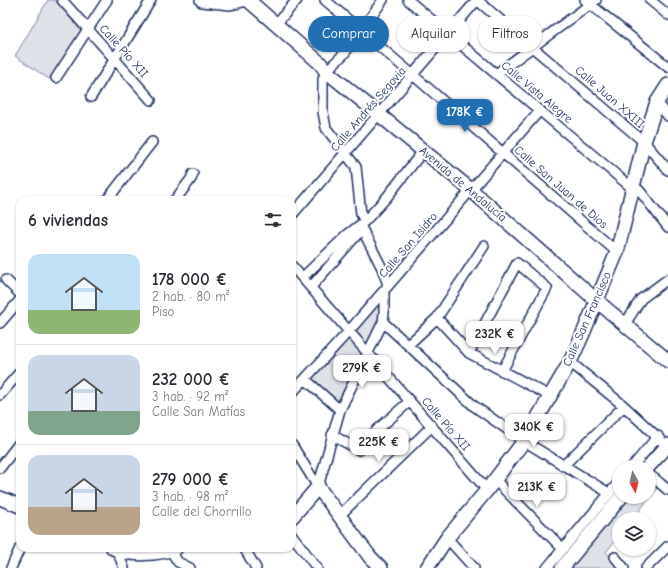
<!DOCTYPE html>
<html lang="es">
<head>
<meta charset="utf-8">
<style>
	body { margin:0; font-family:"Comic Neue",sans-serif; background:#f2f2f3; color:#2b2b33; height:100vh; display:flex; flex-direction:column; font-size:15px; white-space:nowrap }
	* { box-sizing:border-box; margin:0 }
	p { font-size:13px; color:#7c7c81 }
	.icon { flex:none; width:22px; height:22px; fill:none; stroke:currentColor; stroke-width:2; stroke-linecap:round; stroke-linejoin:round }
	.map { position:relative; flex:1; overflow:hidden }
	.sheet { position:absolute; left:16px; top:196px; width:280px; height:356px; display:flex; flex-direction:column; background:#fff; border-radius:12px; box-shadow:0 1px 3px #0004 }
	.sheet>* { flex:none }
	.banner { position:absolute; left:308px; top:16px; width:300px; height:36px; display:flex; gap:8px }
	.needle { width:26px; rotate:172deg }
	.fabs { position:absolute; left:612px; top:460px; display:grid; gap:8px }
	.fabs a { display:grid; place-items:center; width:44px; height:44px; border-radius:50%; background:#fff; box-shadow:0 1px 3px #0004; font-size:20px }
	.price { position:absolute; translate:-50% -34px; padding:0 9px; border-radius:8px; background:#fff; color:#222; font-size:13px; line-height:26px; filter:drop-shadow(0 1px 2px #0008) }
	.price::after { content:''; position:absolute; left:50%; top:24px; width:12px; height:9px; margin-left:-6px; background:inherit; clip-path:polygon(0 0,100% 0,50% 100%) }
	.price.on { background:#1f6fb2; color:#fff }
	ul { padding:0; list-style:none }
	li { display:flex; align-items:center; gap:12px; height:100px; padding:0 12px }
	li+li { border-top:1px solid #e1e1e2 }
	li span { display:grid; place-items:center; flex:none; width:112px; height:80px; border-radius:12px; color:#555 }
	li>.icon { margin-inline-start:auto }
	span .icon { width:48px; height:48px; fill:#fffc; stroke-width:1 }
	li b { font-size:17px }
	h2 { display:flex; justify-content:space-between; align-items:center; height:48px; padding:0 12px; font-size:17px }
	.chip { padding:0 14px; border-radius:18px; background:#fff; box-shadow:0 1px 3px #0004; font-size:14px; line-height:36px }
	.chip.on { background:#1f6fb2; color:#fff }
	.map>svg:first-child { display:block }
	.green { fill:#dee1e7; stroke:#7c88a2 }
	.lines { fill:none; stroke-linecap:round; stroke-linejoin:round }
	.street-casing { stroke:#1b2f5e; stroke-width:12 }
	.secondary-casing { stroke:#1b2f5e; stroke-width:16 }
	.street { stroke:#fff; stroke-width:9 }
	.secondary { stroke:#fff; stroke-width:13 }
	.labels { text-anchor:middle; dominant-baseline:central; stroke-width:4; stroke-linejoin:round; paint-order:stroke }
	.street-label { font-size:12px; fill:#1b2f5e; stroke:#fff }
</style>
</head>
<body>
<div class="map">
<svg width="668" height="568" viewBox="0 0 668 568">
	<rect width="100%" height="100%" fill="#fff"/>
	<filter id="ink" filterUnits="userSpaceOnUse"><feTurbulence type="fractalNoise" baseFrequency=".025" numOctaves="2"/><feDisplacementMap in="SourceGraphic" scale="8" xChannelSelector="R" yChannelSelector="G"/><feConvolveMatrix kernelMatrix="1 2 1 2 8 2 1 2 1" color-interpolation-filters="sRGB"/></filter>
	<g filter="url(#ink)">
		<!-- green -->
		<path class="green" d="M48,0H55L81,31L49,79L15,56Z
			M379,302L381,304L380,322L368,346L355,329Z
			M349,336L364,354L339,404L310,379Z
			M649,480L658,487L633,519H619V536L606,552L618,566L614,568H570L631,497H649Z"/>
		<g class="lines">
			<defs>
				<path id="street" d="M62,0L151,100
					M325,0L413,75L617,252
					M408,0L632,188L639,190L668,227
					M477,0L644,142L668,170
					M585,0L668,67
					M650,0L668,15
					M276,24L297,0
					M496,74L596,0
					M56,78L107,0
					M91,97L151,0
					M657,102L668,116
					M107,200L152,142
					M175,200L191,179L193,174
					M292,215L477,0
					M365,221L361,214L356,167L326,128L323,112V79L326,71L344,54L383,0
					M362,229L382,268L388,285
					M292,266L487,490
					M303,277L347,235L365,221L387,197L423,151
					M6,280L20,294
					M311,287L362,229
					M437,318L469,353L550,396
					M383,322L474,406L524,441L609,493
					M0,323L20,300
					M625,324L641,299L668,279
					M408,345L437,318L484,246
					M469,353L517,263L547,288L502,371
					M570,362L624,406L667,446
					M305,379L340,410
					M292,393L349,331L540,110
					M0,395L20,372
					M332,435L359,450L377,430L410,401
					M292,445L318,487
					M563,466L624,406
					M632,467L658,436
					M0,468L20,442
					M649,475C657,479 661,485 668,490
					M494,479L563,549
					M318,487L340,410L383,322L384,313V291
					M340,515L432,426
					M292,535L317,568
					M447,538L474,568
					M244,548L256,568
					M117,550L124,568
					M170,550L178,562L190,568
					M615,557L624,568
					M11,568L20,548
					M547,568L619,482
					M646,568L668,546"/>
				<path id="secondary" d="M202,0L230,3L243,0
					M248,0L320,63L326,71L471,190L597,301L668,361
					M648,467L668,445
					M0,498L20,506
					M292,517L318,487L370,557L381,568
					M113,548C131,557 158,554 176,548
					M427,568L447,538L487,490L524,441L570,362L582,336L617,252L644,142L657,102L668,85
					M562,568L621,497"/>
			</defs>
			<!-- street casing -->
			<use href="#street" class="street-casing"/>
			<!-- secondary casing -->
			<use href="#secondary" class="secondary-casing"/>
			<!-- street -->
			<use href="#street" class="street"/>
			<!-- secondary -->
			<use href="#secondary" class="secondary"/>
		</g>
	</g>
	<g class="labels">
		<!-- street labels -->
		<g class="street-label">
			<text transform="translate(124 51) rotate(48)">Calle Pío XII</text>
			<text transform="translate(537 92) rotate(40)">Calle Vista Alegre</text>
			<text transform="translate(610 97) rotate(41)">Calle Juan XXIII</text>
			<text transform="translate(368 109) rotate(-49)">Calle Andrés Segovia</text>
			<text transform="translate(463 184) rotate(40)">Avenida de Andalucía</text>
			<text transform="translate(561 187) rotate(41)">Calle San Juan de Dios</text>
			<text transform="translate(408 245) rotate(-49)">Calle San Isidro</text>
			<text transform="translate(587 319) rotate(-66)">Calle San Francisco</text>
			<text transform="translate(446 424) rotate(49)">Calle Pío XII</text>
		</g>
	</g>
</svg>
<div class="fabs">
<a><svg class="needle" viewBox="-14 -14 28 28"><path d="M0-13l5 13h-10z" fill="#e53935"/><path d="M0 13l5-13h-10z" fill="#7c7c81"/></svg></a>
<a><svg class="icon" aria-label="layers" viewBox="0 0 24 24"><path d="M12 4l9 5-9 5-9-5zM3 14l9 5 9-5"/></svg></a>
</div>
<b class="price on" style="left:465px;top:133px">178K €</b>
<b class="price" style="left:495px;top:355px">232K €</b>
<b class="price" style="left:362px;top:389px">279K €</b>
<b class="price" style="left:534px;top:448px">340K €</b>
<b class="price" style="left:379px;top:463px">225K €</b>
<b class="price" style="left:537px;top:508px">213K €</b>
<div class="banner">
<a class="chip on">Comprar</a>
<a class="chip">Alquilar</a>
<a class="chip">Filtros</a>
</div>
<section class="sheet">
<h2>6 viviendas<svg class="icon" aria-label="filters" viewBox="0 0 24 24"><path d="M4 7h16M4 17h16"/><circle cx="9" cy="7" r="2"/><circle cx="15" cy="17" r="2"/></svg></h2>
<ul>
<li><span style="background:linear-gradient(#bfe0f5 70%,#8fb573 0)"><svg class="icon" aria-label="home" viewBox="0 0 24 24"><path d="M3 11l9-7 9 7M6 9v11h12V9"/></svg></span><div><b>178 000 €</b><p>2 hab. · 80 m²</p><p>Piso</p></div></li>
<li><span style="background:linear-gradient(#c9d6e8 70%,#7fa58c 0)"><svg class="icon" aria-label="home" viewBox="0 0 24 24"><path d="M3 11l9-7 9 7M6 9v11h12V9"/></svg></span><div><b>232 000 €</b><p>3 hab. · 92 m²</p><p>Calle San Matías</p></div></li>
<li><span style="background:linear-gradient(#c9d6e8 65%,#b9a48a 0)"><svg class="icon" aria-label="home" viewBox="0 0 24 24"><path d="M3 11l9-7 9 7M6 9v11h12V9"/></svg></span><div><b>279 000 €</b><p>3 hab. · 98 m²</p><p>Calle del Chorrillo</p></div></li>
</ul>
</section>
</div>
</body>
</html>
